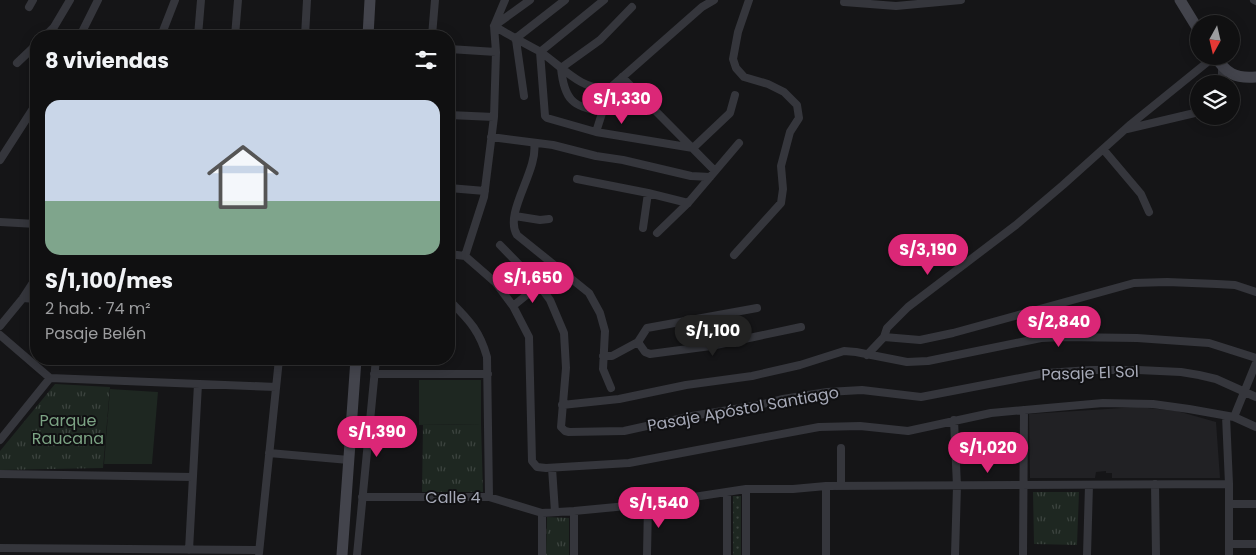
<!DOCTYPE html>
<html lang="es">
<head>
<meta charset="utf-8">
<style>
	body { margin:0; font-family:Poppins,sans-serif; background:#1e1e1f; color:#f1f3f6; height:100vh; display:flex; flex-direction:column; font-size:19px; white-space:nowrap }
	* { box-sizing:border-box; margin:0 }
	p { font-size:16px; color:#9c9d9f }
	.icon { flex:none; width:28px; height:28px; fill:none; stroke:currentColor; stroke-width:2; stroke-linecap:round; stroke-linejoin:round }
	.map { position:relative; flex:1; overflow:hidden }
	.details { position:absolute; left:30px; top:30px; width:425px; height:335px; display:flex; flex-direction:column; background:#101011; border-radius:20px; box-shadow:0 2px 12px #0003,0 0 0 1px #303031 }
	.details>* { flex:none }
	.needle { width:32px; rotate:188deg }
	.buttons { position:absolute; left:1190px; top:15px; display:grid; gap:10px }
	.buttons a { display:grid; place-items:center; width:50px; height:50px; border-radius:50%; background:#101011; box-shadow:0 2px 12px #0003,0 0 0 1px #303031; font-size:25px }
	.price { position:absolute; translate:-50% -42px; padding:0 11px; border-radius:18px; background:#db2777; color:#fff; font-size:16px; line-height:32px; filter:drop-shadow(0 1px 2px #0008) }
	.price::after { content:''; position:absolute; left:50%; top:30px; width:15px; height:11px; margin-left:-8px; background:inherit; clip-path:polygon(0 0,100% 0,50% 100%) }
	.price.selected { background:#222; color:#fff }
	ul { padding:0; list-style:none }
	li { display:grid; align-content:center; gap:10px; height:265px; padding:0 15px }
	li span { display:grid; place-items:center; height:155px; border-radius:15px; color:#555 }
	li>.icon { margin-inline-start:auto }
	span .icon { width:90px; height:90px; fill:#fffc; stroke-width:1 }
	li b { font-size:21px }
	h2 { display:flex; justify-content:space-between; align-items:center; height:60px; padding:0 15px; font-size:21px }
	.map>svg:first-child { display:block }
	.built { fill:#212124 }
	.grass { fill:url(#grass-dots) }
	.park { fill:url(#park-tufts) }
	.garden { fill:#1e2721 }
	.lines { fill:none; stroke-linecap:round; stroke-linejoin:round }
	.street { stroke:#35363c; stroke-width:8 }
	.secondary { stroke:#43444c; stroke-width:11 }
	.labels { text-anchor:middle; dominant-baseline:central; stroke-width:4; stroke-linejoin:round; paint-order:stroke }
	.street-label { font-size:16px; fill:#a6a9b7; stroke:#101012 }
	.park-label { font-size:16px; fill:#7ca384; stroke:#101012 }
</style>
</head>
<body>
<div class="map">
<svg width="1256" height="555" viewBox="0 0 1256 555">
	<defs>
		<pattern id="grass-dots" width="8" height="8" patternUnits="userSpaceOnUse" patternTransform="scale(1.25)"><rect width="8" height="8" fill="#1e2721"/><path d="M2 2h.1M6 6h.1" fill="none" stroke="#3c443f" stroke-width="1.8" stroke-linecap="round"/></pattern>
		<pattern id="park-tufts" width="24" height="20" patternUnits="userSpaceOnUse" patternTransform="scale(1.25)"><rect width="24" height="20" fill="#1e2721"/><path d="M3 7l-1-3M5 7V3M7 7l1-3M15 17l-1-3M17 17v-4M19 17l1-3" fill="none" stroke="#3c443f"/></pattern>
	</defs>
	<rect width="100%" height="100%" fill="#151517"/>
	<!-- built -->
	<path class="built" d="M1138,407L1177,411L1216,422L1220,478H1112V473H1106V471L1096,472L1095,478H1030L1029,414Z"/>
	<!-- grass -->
	<path class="grass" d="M733,496H741V555H733Z"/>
	<!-- park -->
	<path class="park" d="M55,384L110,387L103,468L0,470V451Z
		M481,424L483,492H422L423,425Z
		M1033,492H1079L1077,545L1034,544Z
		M547,517L569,518V555H546Z"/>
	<!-- garden -->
	<path class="garden" d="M419,380H481V424L419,425Z
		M110,389L158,392L152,464H104Z"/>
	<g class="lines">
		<!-- street -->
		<path class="street" d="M530,0L494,26C509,35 524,43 539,51C561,65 581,92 610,88L702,7L714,0
			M604,0L540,52L545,116L547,118L596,132L693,148
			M1254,0L1256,1
			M844,2L896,6L961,0
			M29,7L33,0
			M45,36L54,27L70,0
			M80,36L98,0
			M161,36L175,0
			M198,36L201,0
			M235,36L238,0
			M305,36L307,0
			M432,36L435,0
			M515,39L565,0
			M516,40L524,96
			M449,49L496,52
			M17,63L36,45
			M622,77L715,171
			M1222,84V68
			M602,111C572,108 564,98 561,68L600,40L632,7
			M449,115L494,117
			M1127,129L1199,112
			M596,132L604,107L606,89
			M491,137L553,145L596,156L623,160L691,176L710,177
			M534,143C539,170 503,213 517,235L589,293L600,313L605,331L603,369L611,388
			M693,148L730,113L735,95
			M1103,149L1141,194L1149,212
			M0,160L36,104
			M577,179L648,193L688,203
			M449,188L485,191
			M515,216L540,220L549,219
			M0,222L36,224
			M643,228L648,193
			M657,233L688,203L739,143
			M500,245L539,285L550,300L564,333L566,368L561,427L565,431L569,432L624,431L692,416L759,405L783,399L827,392L862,390L921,397L1046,373L1090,370H1138L1181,372L1199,375L1216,379L1256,397
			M449,254L465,256L496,283L513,306L529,337L532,461L537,467L546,468L629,463L819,427L860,426L908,431L991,413L1103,403L1153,404L1189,409L1234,417L1256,427
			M734,255L781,203L783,189L781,166L790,132L799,118L797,105L784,92L768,84L744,77L736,68L733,59L738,32L749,0
			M465,256L484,197L494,117L496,52L494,26L505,0
			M23,298L36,299
			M449,303H452C470,321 480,332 487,357L489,497
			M513,306L539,285
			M0,326L23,298L36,278
			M0,335L50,378L276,387
			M884,337L920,340L953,333L1134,283L1167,282L1217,284L1235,285L1256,292
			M638,342L645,352L650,354L711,346L801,327
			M867,355L884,337L887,328L908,307L1016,225L1063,185L1131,124L1215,56
			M603,356H612L638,342L647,328L757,308
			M374,374H488
			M562,405L619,399L686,385L752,376L800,365L844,351L856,352L907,362L928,361L1041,338L1063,337L1137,338L1209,343L1256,358
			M1226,416L1229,484V555
			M1234,417L1256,363
			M954,420L957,486L955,555
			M0,440L50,378
			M841,448V486
			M269,453L349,460
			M552,468L555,512
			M0,474L193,477
			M1155,484L1156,555
			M727,492V555
			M362,497H489L542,513L574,511L648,504L746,489H793L826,486L1229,484
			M1229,504H1256
			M542,513V555
			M1229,544H1256
			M0,548L259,550
			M189,550L198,384
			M259,553L279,359
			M357,555L376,359
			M574,555V511
			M647,555L648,504
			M746,555V489
			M826,555V486
			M1023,555L1024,410
			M1087,555L1089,485"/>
		<!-- secondary -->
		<path class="secondary" d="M1180,0L1199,31
			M368,36L370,0
			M1215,56C1226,73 1235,79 1256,77
			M342,555L356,359"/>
	</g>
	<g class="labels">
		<!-- street labels -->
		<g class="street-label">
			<text transform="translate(1090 373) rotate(-2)">Pasaje El Sol</text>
			<text transform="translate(743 409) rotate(-10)">Pasaje Apóstol Santiago</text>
			<text x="453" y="497">Calle 4</text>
		</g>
		<!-- park labels -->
		<g class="park-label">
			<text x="68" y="420">Parque<tspan x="68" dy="18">Raucana</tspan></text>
		</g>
	</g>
</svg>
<div class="buttons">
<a><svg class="needle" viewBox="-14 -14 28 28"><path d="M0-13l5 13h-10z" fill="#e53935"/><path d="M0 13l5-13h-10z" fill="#9c9d9f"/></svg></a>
<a><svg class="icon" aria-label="layers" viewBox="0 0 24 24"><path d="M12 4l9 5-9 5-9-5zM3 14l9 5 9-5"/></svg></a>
</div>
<b class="price" style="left:622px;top:125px">S/1,330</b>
<b class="price" style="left:928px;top:276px">S/3,190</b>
<b class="price" style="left:533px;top:304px">S/1,650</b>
<b class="price" style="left:1059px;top:348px">S/2,840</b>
<b class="price selected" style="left:713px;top:357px">S/1,100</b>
<b class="price" style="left:377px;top:458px">S/1,390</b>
<b class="price" style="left:988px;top:474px">S/1,020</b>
<b class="price" style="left:659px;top:529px">S/1,540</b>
<section class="details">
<h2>8 viviendas<svg class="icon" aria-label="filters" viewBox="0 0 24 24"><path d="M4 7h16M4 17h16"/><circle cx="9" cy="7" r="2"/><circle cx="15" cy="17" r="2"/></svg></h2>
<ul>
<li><span style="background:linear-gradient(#c9d6e8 65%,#7fa58c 0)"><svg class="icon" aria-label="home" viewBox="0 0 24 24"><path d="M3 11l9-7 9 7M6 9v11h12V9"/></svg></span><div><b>S/1,100/mes</b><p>2 hab. · 74 m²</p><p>Pasaje Belén</p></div></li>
</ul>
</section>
</div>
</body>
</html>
